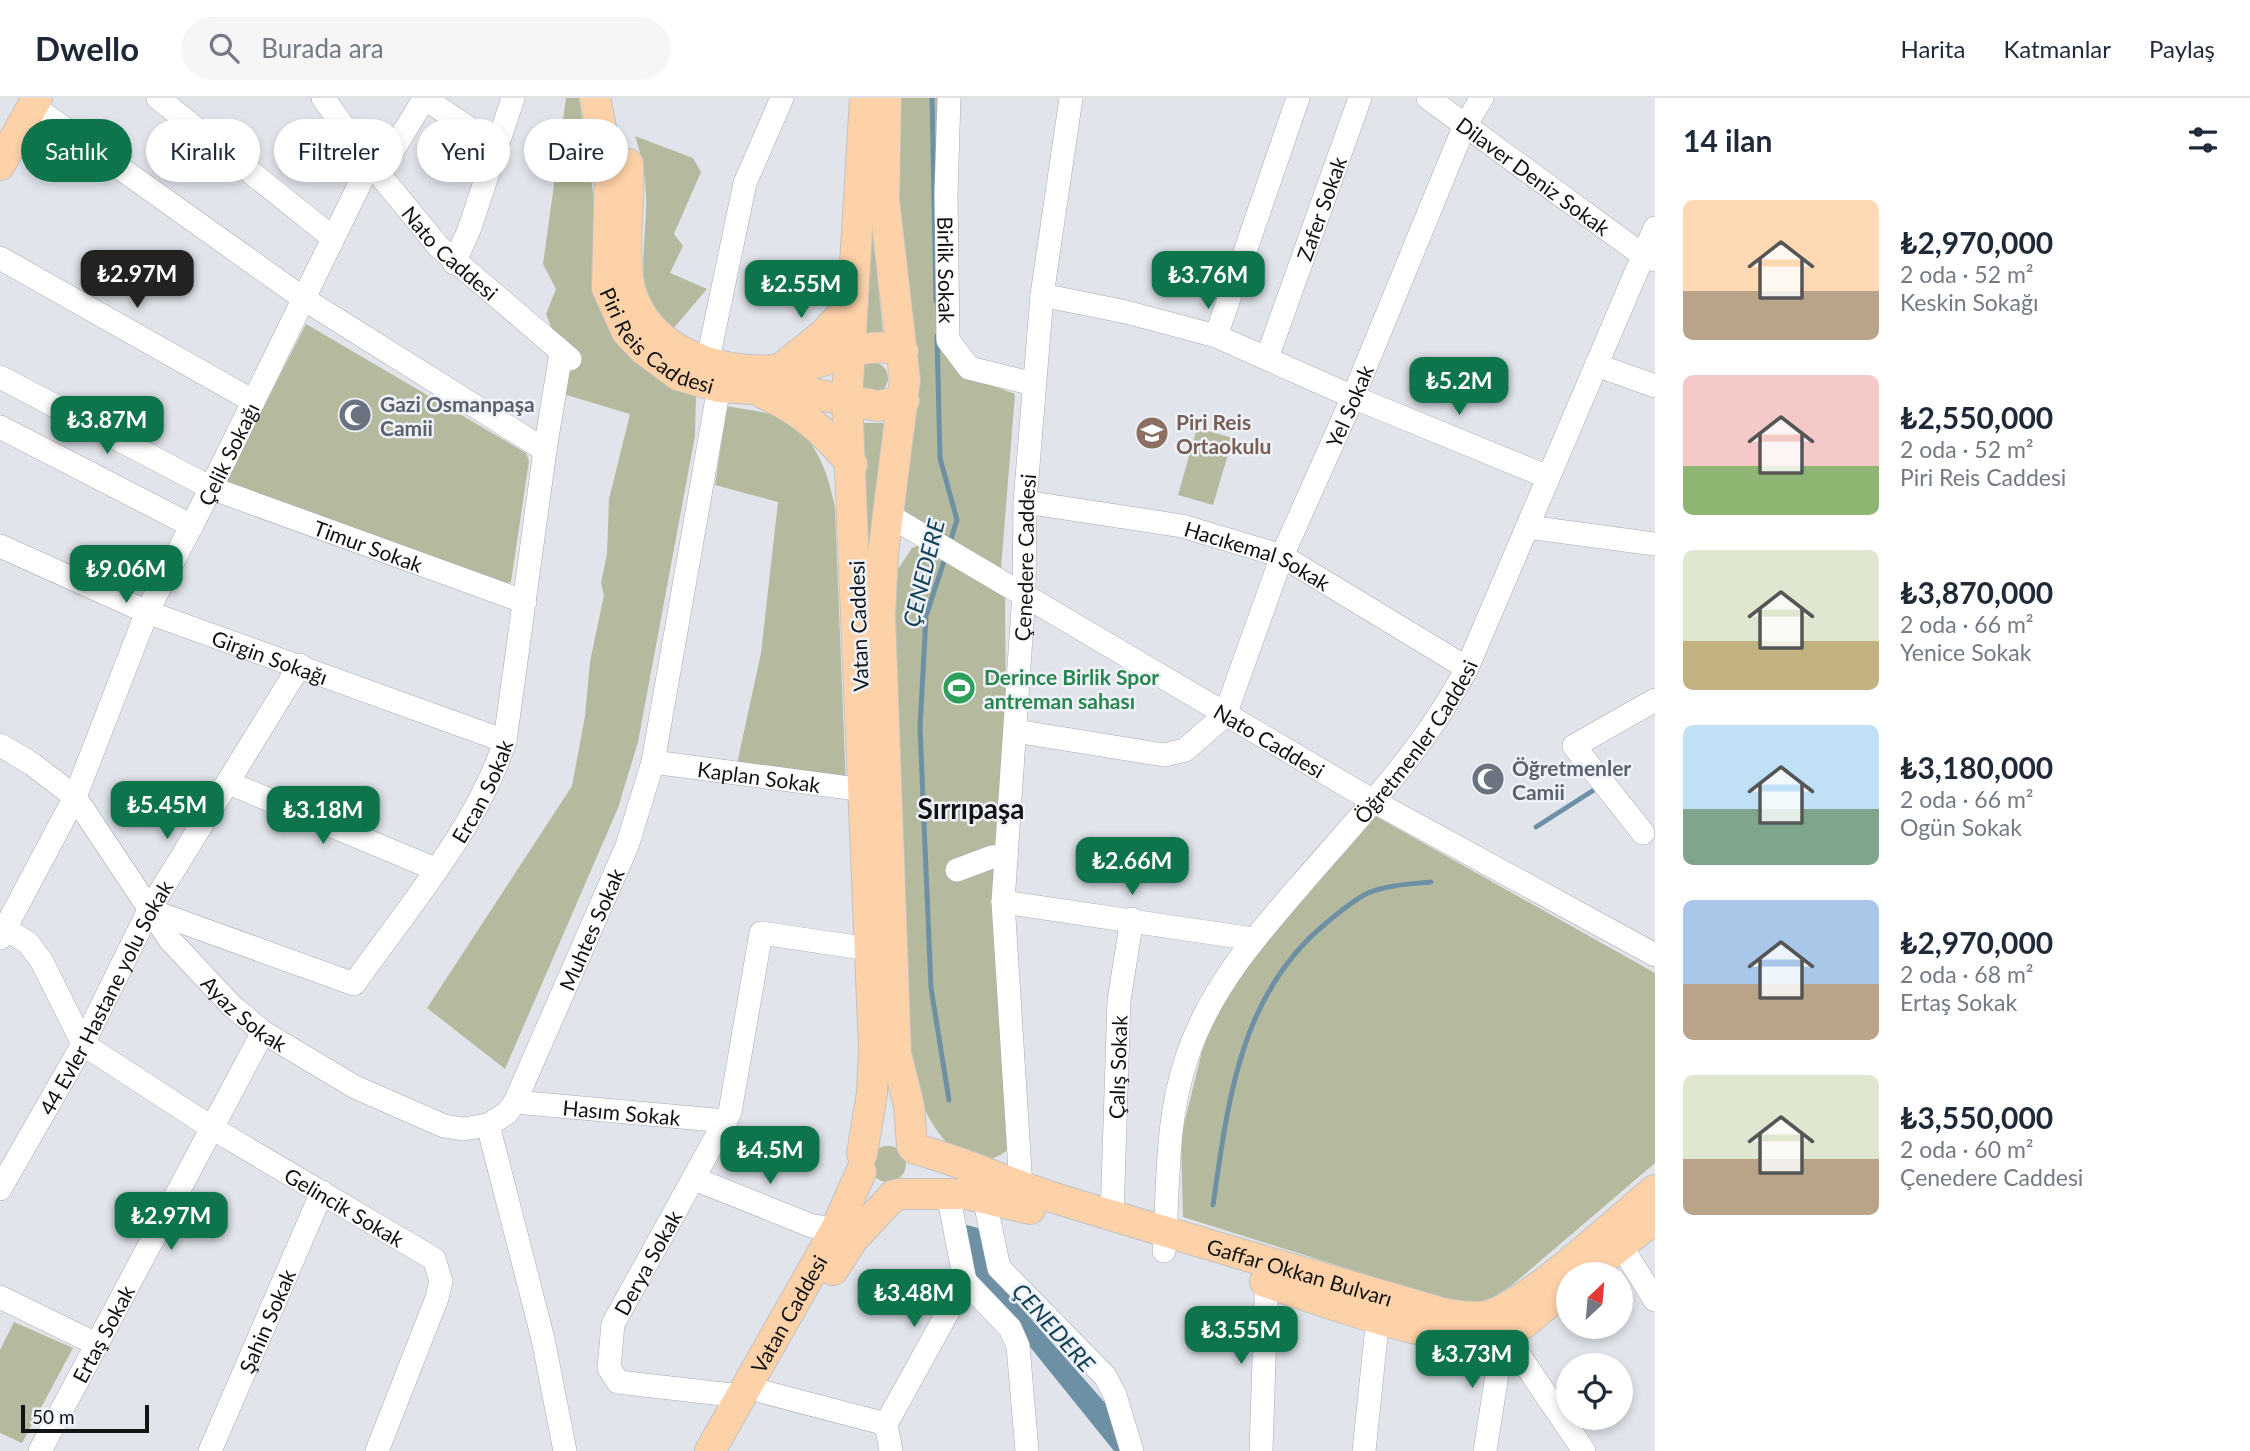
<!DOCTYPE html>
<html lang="tr">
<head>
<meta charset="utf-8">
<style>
	body { margin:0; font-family:Lato,sans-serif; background:#f6f6f7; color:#1f2937; height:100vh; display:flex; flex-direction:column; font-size:26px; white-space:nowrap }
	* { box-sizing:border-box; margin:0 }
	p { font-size:23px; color:#747a83 }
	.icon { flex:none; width:38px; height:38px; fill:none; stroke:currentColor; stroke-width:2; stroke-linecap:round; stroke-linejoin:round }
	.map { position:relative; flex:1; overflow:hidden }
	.panel { display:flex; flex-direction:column; background:#fff; width:595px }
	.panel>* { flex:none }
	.hud { position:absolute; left:21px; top:21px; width:665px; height:63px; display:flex; gap:14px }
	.needle { width:46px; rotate:26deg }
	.buttons { position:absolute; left:1556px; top:1164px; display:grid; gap:14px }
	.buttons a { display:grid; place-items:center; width:77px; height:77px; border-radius:50%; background:#fff; box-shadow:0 4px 10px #0003; font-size:35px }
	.scale { position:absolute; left:21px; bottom:18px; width:128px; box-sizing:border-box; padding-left:7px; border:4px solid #121315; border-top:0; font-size:19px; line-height:24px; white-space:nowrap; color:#121315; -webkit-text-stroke:5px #eef2f8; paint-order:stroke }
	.price { position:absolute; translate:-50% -60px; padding:0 16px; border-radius:14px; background:#0d744c; color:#fff; font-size:23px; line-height:46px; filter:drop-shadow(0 2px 4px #0008) }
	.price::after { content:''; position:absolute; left:50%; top:42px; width:21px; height:16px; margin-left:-10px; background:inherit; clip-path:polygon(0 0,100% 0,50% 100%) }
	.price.active { background:#222; color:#fff }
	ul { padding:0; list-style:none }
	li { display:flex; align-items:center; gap:21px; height:175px; padding:0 28px }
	li span { display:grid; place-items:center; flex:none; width:196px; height:140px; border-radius:10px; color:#555 }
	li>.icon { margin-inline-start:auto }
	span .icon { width:84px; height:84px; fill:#fffc; stroke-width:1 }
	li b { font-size:30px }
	h2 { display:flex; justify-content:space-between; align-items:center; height:84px; padding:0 28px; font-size:30px }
	.tag { padding:0 24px; border-radius:32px; background:#fff; box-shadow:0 4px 10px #0003; font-size:24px; line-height:63px }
	.tag.active { background:#0d744c; color:#fff }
	header { display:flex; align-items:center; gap:42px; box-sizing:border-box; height:98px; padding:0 35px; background:#fff; border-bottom:2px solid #e0e1e3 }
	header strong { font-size:33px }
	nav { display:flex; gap:38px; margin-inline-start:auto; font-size:24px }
	.search { width:490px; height:63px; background:#f6f6f7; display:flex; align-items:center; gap:18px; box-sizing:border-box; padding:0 24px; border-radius:38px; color:#747a83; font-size:26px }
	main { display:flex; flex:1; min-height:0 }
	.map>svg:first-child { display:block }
	.green { fill:#b5ba9f }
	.water { fill:#6d90a4 }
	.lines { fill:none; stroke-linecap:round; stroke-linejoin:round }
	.stream { stroke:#6d90a4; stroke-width:5 }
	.minor-casing { stroke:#a5a9af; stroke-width:24 }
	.major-casing { stroke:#c1c2c2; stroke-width:32 }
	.minor { stroke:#fff; stroke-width:23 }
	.major { stroke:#fed2a9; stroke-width:30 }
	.labels { text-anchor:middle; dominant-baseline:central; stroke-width:5; stroke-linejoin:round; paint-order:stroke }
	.street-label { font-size:21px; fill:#121315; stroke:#eef2f8 }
	.worship-label { font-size:21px; font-weight:bold; fill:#5b616d; stroke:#eef2f8; text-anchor:start }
	.education-label { font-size:21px; font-weight:bold; fill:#785e54; stroke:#eef2f8; text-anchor:start }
	.leisure-label { font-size:21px; font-weight:bold; fill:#27864d; stroke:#eef2f8; text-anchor:start }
	.water-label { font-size:23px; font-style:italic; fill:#124158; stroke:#eef2f8 }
	.district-label { font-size:28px; font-weight:bold; fill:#121315; stroke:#eef2f8 }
</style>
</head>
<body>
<header>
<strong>Dwello</strong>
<div class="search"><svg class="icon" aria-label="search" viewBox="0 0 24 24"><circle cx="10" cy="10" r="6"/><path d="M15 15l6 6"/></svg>Burada ara</div>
<nav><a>Harita</a><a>Katmanlar</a><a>Paylaş</a></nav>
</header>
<main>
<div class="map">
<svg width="1655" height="1353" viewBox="0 0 1655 1353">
	<rect width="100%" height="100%" fill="#e1e5eb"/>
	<!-- green -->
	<path class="green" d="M566,0H579L594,101V175L670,288L696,298L695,338L638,644L618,710L505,971L427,910L572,688L585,618L590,564L604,497L601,485L607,456L609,401L630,316L553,293L561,255L546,216L556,191L543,166Z
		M898,0H943L945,251L967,278L1015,296L1001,471L901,415L895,77Z
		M635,38L693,60L701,74L674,136L683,148L670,175L707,191L673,231C632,196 645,159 646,112C647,86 643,62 635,38Z
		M868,81L883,237H855Z
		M306,226L526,355L529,363L511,484L505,486L228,388L227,381Z
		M856 280a16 16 0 1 1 32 0a16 16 0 1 1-32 0Z
		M727,308C741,311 756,312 770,316C812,327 828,372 835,410L846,689L735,675L761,555L778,404L715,387Z
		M856,325H887L869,463Z
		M1197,330L1233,340L1213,407L1178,397Z
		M920,447L1005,498L1010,1050C966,1088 927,1028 916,988C911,970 909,952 905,934L888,502L894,477L912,450Z
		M1375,718L1655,875V1065L1511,1188L1483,1205L1466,1207L1444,1201L1183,1119L1181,1039L1202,953L1220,905L1264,843Z
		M870 1066a18 18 0 1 1 36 0a18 18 0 1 1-36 0Z
		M14,1224L73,1250L22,1345L0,1335V1252Z"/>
	<!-- water -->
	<path class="water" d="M967,1127L978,1130L996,1181L1114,1315L1129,1353H1114L1014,1229L967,1182L960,1129Z"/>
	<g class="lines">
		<!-- stream -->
		<path class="stream" d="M932,0L936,203
			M937,238L940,360L957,422L950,444
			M946,457L926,518L920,630L931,890L949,1002
			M1536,729L1597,690
			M1213,1107C1228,1005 1239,897 1325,826C1338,815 1352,803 1368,795C1387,787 1411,786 1431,784"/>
		<defs>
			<g id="minor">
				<path d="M158,0L333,140"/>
				<path id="s1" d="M323,0L370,65L439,149L570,261"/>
				<path d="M424,0L497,49"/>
				<path id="s2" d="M949,0L946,96L948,242L969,270L1034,286"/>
				<path id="s3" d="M1428,0L1641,156L1655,162"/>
				<path d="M33,8L304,201L545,352"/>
				<path d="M379,75L424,1"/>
				<path d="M0,160L253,303"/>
				<path d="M454,165L469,132L513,0"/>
				<path d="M1042,197L1126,214L1216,238L1353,299L1548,379"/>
				<path d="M1216,238L1298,0"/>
				<path id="s4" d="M1267,260L1360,0"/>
				<path d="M707,266L745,85L782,0"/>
				<path d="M1596,267L1655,288"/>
				<path id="s5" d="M0,279L211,390L525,504"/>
				<path d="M0,329L192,428"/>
				<path id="s6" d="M1025,404L1182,428L1282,458L1467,570"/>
				<path id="s7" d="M890,418L1373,703L1655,857"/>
				<path d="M1528,429L1655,446"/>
				<path id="s8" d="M0,448L147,514L505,643"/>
				<path id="s9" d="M1016,633L1164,657L1185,652L1225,617L1282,458L1353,299L1464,29L1482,0"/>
				<path id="s10" d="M0,647L32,666L75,699L170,842L232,908L263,934L355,989L444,1028L463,1031L488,1027L507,1015L515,1004L627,748L653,664L719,289"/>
				<path id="s11" d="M653,664L864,692"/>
				<path d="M229,685L435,771"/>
				<path d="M1643,735L1574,648L1655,602"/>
				<path d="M957,772L992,759H1006"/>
				<path d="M1003,804L1253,841"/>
				<path id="s12" d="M149,812L354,886C406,812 477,730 505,643L545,352L561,255"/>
				<path d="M0,827L28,845L41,862L83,946"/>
				<path id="s13" d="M0,840L75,699L147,514L211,390L370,65"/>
				<path id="s14" d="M83,946L212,1030L434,1161L441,1183L437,1200L377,1353"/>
				<path id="s15" d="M515,1004L726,1023"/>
				<path d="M488,1027L543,1241L565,1353"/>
				<path d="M695,1081L812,1128L836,1131"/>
				<path id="s16" d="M0,1091L83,946L149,812L300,567"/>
				<path d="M984,1099L999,1170L1105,1278L1115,1297L1132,1353"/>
				<path id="s17" d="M1019,1102L1021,1089L1003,804L1024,495L1025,404L1042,197L1071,0"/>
				<path id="s18" d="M1112,1118L1119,902L1132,821"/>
				<path d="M1621,1148L1655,1202"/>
				<path id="s19" d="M1164,1153C1169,1086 1165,1024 1187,959C1210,890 1256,838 1303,784C1362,716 1425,650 1467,570L1655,130"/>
				<path d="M965,1183L1010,1230L1018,1248L1027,1353"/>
				<path d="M0,1199L96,1246"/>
				<path d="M1498,1226L1584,1353"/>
				<path d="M764,1294L886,1326"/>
				<path id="s20" d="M740,1298L618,1284L609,1270L613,1226L730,1014L761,835L869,851"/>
				<path id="s21" d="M40,1353L263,934"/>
				<path id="s22" d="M210,1353L322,1094"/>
				<path d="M891,1353L886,1326L965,1183L948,1096"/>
				<path d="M1261,1353L1267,1171"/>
				<path d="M1364,1353L1378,1219"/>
				<path d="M1485,1353L1503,1238"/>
			</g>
			<g id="major">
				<path id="s23" d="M595,0L610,74L607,190L627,234L643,251L678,277L719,289L804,294L878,308L904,303"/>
				<path d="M886,0L884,101L905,282L883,456L880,517L896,956L909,1008L912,1048"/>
				<path d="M628,66C630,101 624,138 627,173C635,257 731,283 800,269C835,262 868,241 903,253"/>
				<path d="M0,67L37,0"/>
				<path d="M784,268L824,236L853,204"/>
				<path d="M764,296C802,312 825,335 852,366"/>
				<path id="s24" d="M915,1051C963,1063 1007,1085 1055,1100C1183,1140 1313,1177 1442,1215C1456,1218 1470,1220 1485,1218C1526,1210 1618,1122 1655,1092"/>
				<path d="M862,1056L872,995L874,951L847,300L865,0"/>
				<path d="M899,1096H966L1030,1111"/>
				<path d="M833,1172L853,1141L894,1097"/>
				<path d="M1585,1176L1655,1120"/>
				<path d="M1265,1184C1312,1199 1463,1256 1504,1237C1521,1230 1537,1214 1552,1202"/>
				<path id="s25" d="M710,1353L836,1131L861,1074"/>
			</g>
		</defs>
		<!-- minor casing -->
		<use href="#minor" class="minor-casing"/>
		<!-- major casing -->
		<use href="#major" class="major-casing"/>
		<!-- minor -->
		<use href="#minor" class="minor"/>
		<!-- major -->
		<use href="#major" class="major"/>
	</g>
	<!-- icons -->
	<defs>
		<symbol id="mosque-disc" viewBox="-11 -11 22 22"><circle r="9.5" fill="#6b7280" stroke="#eef2f8"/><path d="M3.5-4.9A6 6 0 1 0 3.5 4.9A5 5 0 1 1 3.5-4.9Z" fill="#fff"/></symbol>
		<symbol id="school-disc" viewBox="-11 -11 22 22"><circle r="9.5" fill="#8d6e63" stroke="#eef2f8"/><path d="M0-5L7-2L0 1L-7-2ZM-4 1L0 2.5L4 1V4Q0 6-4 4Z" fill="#fff"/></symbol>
		<symbol id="stadium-disc" viewBox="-11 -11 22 22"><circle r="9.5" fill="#2e9e5b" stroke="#eef2f8"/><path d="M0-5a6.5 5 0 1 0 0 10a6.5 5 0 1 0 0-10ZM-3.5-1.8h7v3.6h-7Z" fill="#fff"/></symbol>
	</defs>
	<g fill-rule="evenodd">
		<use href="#mosque-disc" x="336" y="298" width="38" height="38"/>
		<use href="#school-disc" x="1133" y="316" width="38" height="38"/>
		<use href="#stadium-disc" x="940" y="571" width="38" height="38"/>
		<use href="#mosque-disc" x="1469" y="662" width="38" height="38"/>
	</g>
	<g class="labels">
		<!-- street labels -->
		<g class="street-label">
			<text stroke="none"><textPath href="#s3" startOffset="131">Dilaver Deniz Sokak</textPath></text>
			<text stroke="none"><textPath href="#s4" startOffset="159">Zafer Sokak</textPath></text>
			<text stroke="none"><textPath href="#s1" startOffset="201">Nato Caddesi</textPath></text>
			<text stroke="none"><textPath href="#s2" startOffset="172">Birlik Sokak</textPath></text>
			<text stroke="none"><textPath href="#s23" startOffset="268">Piri Reis Caddesi</textPath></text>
			<text stroke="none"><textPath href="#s9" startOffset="558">Yel Sokak</textPath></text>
			<text stroke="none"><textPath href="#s13" startOffset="536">Çelik Sokağı</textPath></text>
			<text stroke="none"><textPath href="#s5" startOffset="406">Timur Sokak</textPath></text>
			<text stroke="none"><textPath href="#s6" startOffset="240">Hacıkemal Sokak</textPath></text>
			<text stroke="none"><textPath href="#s17" startOffset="644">Çenedere Caddesi</textPath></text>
			<text transform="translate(858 528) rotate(-92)">Vatan Caddesi</text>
			<text stroke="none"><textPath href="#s8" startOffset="292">Girgin Sokağı</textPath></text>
			<text stroke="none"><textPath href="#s19" startOffset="588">Öğretmenler Caddesi</textPath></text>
			<text stroke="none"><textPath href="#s7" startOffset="441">Nato Caddesi</textPath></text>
			<text stroke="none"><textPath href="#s11" startOffset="107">Kaplan Sokak</textPath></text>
			<text stroke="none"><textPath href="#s12" startOffset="450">Ercan Sokak</textPath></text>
			<text stroke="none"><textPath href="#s10" startOffset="868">Muhtes Sokak</textPath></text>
			<text stroke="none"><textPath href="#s16" startOffset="219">44 Evler Hastane yolu Sokak</textPath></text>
			<text stroke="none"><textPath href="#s10" startOffset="368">Ayaz Sokak</textPath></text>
			<text stroke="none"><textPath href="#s18" startOffset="149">Çalış Sokak</textPath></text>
			<text stroke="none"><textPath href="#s15" startOffset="107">Hasım Sokak</textPath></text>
			<text stroke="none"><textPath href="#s14" startOffset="308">Gelincik Sokak</textPath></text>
			<text stroke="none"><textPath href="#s20" startOffset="254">Derya Sokak</textPath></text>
			<text stroke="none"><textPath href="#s24" startOffset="404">Gaffar Okkan Bulvarı</textPath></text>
			<text stroke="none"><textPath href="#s25" startOffset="158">Vatan Caddesi</textPath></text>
			<text stroke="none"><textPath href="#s22" startOffset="142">Şahin Sokak</textPath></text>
			<text stroke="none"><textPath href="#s21" startOffset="133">Ertaş Sokak</textPath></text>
		</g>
		<!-- worship labels -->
		<g class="worship-label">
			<text x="380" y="305">Gazi Osmanpaşa<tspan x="380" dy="24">Camii</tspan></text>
			<text x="1512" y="669">Öğretmenler<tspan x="1512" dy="24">Camii</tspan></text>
		</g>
		<!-- education labels -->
		<g class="education-label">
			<text x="1176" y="323">Piri Reis<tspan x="1176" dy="24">Ortaokulu</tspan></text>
		</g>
		<!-- leisure labels -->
		<g class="leisure-label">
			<text x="984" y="578">Derince Birlik Spor<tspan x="984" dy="24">antreman sahası</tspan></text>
		</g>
		<!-- water labels -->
		<g class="water-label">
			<text transform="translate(923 475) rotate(-76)">ÇENEDERE</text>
			<text transform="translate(1054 1229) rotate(48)">ÇENEDERE</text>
		</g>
		<!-- district labels -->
		<g class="district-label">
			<text x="971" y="710">Sırrıpaşa</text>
		</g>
	</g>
</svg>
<div class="buttons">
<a><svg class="needle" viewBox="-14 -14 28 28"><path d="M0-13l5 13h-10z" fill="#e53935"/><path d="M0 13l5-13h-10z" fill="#747a83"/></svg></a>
<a><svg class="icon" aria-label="locate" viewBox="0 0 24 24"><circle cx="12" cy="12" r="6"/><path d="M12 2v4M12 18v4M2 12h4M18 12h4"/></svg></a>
</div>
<div class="scale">50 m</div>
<b class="price active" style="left:137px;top:212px">₺2.97M</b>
<b class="price" style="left:1208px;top:213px">₺3.76M</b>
<b class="price" style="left:801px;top:222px">₺2.55M</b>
<b class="price" style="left:1459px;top:319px">₺5.2M</b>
<b class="price" style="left:107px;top:358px">₺3.87M</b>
<b class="price" style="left:126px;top:507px">₺9.06M</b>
<b class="price" style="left:167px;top:743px">₺5.45M</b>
<b class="price" style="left:323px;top:748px">₺3.18M</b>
<b class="price" style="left:1132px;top:799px">₺2.66M</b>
<b class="price" style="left:770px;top:1088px">₺4.5M</b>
<b class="price" style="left:171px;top:1154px">₺2.97M</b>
<b class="price" style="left:914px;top:1231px">₺3.48M</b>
<b class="price" style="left:1241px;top:1268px">₺3.55M</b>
<b class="price" style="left:1472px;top:1292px">₺3.73M</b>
<div class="hud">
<a class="tag active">Satılık</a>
<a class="tag">Kiralık</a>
<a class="tag">Filtreler</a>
<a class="tag">Yeni</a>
<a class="tag">Daire</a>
</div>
</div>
<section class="panel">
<h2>14 ilan<svg class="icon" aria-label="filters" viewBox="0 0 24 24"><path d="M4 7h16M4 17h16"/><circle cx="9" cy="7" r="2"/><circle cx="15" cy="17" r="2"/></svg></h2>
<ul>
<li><span style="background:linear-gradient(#ffd9b3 65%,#b9a48a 0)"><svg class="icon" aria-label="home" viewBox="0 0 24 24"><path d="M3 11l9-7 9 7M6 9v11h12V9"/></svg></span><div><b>₺2,970,000</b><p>2 oda · 52 m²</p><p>Keskin Sokağı</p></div></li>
<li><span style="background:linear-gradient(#f6c9c9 65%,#8fb573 0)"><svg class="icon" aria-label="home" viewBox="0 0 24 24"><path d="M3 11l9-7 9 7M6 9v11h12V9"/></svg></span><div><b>₺2,550,000</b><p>2 oda · 52 m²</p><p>Piri Reis Caddesi</p></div></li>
<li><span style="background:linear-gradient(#dfe7d0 65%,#c2b280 0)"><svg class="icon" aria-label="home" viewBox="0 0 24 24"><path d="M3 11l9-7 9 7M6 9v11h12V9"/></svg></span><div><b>₺3,870,000</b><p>2 oda · 66 m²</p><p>Yenice Sokak</p></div></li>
<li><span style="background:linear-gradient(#bfe0f5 60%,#7fa58c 0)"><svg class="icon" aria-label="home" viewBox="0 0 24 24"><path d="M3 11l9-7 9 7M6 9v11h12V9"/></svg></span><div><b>₺3,180,000</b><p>2 oda · 66 m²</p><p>Ogün Sokak</p></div></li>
<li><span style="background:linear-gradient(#a9c7e8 60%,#b9a48a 0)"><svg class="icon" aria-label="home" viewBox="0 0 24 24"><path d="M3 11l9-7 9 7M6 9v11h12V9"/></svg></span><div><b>₺2,970,000</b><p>2 oda · 68 m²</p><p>Ertaş Sokak</p></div></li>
<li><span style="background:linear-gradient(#dfe7d0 60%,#b9a48a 0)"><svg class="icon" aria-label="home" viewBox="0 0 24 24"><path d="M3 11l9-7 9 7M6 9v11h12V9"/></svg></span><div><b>₺3,550,000</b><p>2 oda · 60 m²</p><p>Çenedere Caddesi</p></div></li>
</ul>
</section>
</main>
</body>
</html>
